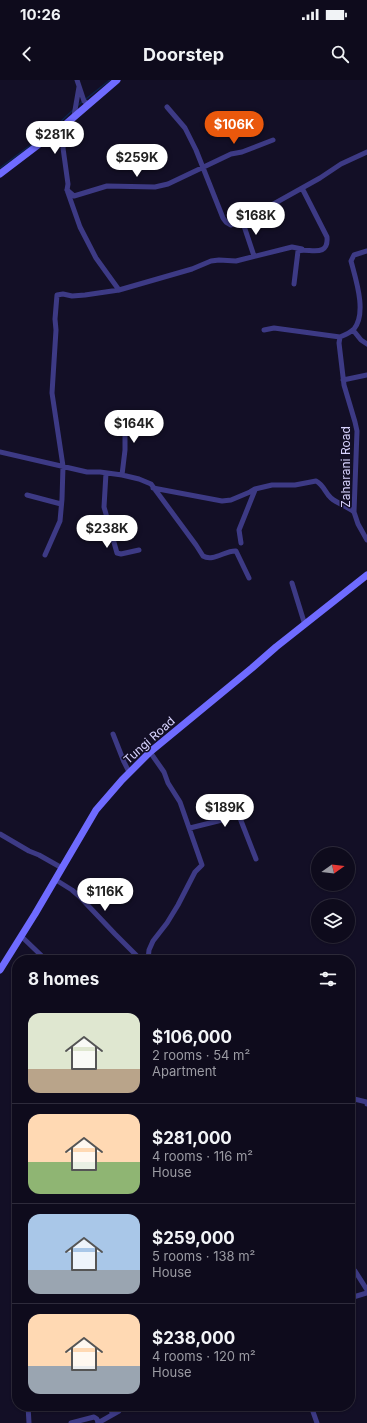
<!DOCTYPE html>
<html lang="en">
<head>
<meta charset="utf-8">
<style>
	body { margin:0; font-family:Inter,sans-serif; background:#171425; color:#f1f3f6; height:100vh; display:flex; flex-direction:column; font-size:15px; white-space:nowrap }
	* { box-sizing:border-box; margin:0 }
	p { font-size:13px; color:#9b9ba3 }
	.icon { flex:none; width:22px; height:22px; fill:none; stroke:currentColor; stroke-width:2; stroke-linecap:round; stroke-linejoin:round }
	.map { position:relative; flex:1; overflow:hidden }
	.drawer { position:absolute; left:12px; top:875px; width:343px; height:456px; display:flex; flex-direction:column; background:#0e0b1c; border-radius:16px; box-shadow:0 1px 3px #0004,0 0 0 1px #2e2b3b }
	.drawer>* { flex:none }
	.needle { width:26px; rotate:76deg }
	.fabs { position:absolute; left:311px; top:767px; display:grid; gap:8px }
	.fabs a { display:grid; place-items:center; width:44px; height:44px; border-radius:50%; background:#0e0b1c; box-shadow:0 1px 3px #0004,0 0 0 1px #2e2b3b; font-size:20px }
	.price { position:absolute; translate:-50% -34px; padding:0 9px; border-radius:14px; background:#fff; color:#222; font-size:13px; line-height:26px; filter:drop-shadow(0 1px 2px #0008) }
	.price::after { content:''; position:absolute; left:50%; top:24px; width:12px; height:9px; margin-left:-6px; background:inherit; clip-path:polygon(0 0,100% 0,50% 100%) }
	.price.active { background:#ea580c; color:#fff }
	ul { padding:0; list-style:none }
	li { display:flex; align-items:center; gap:12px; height:100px; padding:0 16px }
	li+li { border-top:1px solid #2e2b3b }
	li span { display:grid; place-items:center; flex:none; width:112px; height:80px; border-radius:12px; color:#555 }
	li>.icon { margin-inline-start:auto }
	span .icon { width:48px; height:48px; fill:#fffc; stroke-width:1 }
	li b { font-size:17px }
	h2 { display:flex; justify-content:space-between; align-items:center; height:48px; padding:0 16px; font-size:17px }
	.status { display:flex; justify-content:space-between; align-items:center; height:28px; padding:0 20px; background:#0e0b1c; direction:ltr }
	.status svg { height:11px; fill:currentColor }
	header { display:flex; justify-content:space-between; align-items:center; height:52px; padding:0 16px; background:#0e0b1c; font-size:18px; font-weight:700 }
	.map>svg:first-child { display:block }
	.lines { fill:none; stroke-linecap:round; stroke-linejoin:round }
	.stream { stroke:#0c2248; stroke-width:1.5 }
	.street { stroke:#3d3a85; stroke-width:5 }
	.secondary { stroke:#6f6bff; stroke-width:7 }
	.labels { text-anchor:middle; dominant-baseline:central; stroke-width:3; stroke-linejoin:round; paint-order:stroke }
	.street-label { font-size:12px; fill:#d9d4ff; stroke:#130f26 }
</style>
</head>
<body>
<div class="status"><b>10:26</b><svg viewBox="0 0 49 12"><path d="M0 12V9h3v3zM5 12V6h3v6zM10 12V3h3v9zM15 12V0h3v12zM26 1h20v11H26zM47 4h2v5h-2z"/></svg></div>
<header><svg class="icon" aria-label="back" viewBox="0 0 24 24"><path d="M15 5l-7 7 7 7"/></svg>Doorstep<svg class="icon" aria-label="search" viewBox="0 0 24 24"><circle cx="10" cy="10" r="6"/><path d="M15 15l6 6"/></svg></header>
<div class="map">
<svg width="367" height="1343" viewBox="0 0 367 1343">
	<rect width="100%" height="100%" fill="#130f26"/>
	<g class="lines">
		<!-- stream -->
		<path class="stream" d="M77,26L110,0
			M0,88L55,47L73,30"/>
		<!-- street -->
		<path class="street" d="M77,0L84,21L88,24
			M167,27L185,48L196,70L223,138L226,142L231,145L252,136L320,98L341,84L367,72
			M74,36L79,7
			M67,43L63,68L68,104L67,110L80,147L96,178L119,210
			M67,110L74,116L107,106L155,107L168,104L231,74L242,72L273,60
			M242,140L254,176
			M367,171L354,175L351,181C356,200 367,233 354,249C351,252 345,255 340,257L339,263L344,305L355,342L357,351L354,432L358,444L367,460
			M294,204L298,171C307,167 329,179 327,157L302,108
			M264,250L274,248L340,257
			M353,250L361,260L367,264
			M343,300L367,295
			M0,372L87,392H100L122,395L139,399L151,404L196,465L203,476C213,482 226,470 236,471L249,498
			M106,393L104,427L117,473L121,474L139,470
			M122,395L125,370V333
			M153,408L222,421L231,420L250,412L255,409L272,405H295L316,401C324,405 325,413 331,418C338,424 347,426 354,432
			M27,415L61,424
			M241,463L239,450L255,410
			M45,475L60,441L62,419L63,386L52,313L56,250L55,239L57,215L63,214L72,216L85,215L119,210L192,189L211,181L219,180L236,181L292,167L302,169
			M292,503L305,545
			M113,654L124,682L129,692
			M238,733L256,779
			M190,748L226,739L251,725
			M0,754L29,771L39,775L62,788
			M56,800L72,810L79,816L115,854L141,880
			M21,856L46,880
			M148,880L149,870L153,861L167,843L178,825L195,792L202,785L180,722L168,703L164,692L150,672
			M350,1018L367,1022V1024
			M14,1019L17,1018
			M350,1188L355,1191L367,1210
			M350,1218L367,1213
			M28,1326L29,1343
			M111,1326L112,1334
			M311,1326L317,1343
			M71,1343L94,1337L97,1339L98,1343
			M98,1343L119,1331L122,1326"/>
		<!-- secondary -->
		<path class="secondary" d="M0,94L67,43L117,0
			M0,890L35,834L96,730L122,700L150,672L252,588L276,567L367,495"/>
	</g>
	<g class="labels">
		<!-- street labels -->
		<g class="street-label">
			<text transform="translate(345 387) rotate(-90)">Zaharani Road</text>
			<text transform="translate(149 660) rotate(-42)">Tungi Road</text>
		</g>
	</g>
</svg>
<div class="fabs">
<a><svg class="needle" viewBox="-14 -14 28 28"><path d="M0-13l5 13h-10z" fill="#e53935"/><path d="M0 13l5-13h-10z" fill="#9b9ba3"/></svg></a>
<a><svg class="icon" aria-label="layers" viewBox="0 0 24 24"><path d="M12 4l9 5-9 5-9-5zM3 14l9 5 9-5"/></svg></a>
</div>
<b class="price active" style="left:234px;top:65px">$106K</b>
<b class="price" style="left:55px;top:75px">$281K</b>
<b class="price" style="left:137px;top:98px">$259K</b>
<b class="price" style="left:256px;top:156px">$168K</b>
<b class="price" style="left:134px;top:364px">$164K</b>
<b class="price" style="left:107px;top:469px">$238K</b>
<b class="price" style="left:225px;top:748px">$189K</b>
<b class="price" style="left:105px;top:832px">$116K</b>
<section class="drawer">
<h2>8 homes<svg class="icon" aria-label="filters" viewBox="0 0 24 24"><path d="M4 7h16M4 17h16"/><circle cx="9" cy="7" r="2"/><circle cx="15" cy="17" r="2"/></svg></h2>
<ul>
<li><span style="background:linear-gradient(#dfe7d0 70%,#b9a48a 0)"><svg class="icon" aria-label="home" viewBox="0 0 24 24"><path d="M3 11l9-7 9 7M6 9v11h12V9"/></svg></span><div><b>$106,000</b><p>2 rooms · 54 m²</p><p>Apartment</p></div></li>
<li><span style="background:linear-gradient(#ffd9b3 60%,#8fb573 0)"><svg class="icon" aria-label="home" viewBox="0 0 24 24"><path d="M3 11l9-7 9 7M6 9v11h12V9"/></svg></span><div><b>$281,000</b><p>4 rooms · 116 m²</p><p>House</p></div></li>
<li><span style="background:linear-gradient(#a9c7e8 70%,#9aa5b1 0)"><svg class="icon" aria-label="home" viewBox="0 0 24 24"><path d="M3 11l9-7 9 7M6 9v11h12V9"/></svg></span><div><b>$259,000</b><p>5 rooms · 138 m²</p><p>House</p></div></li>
<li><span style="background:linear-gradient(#ffd9b3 65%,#9aa5b1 0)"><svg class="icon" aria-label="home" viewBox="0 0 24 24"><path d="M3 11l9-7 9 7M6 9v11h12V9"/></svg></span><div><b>$238,000</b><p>4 rooms · 120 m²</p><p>House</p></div></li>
</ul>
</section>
</div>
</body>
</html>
